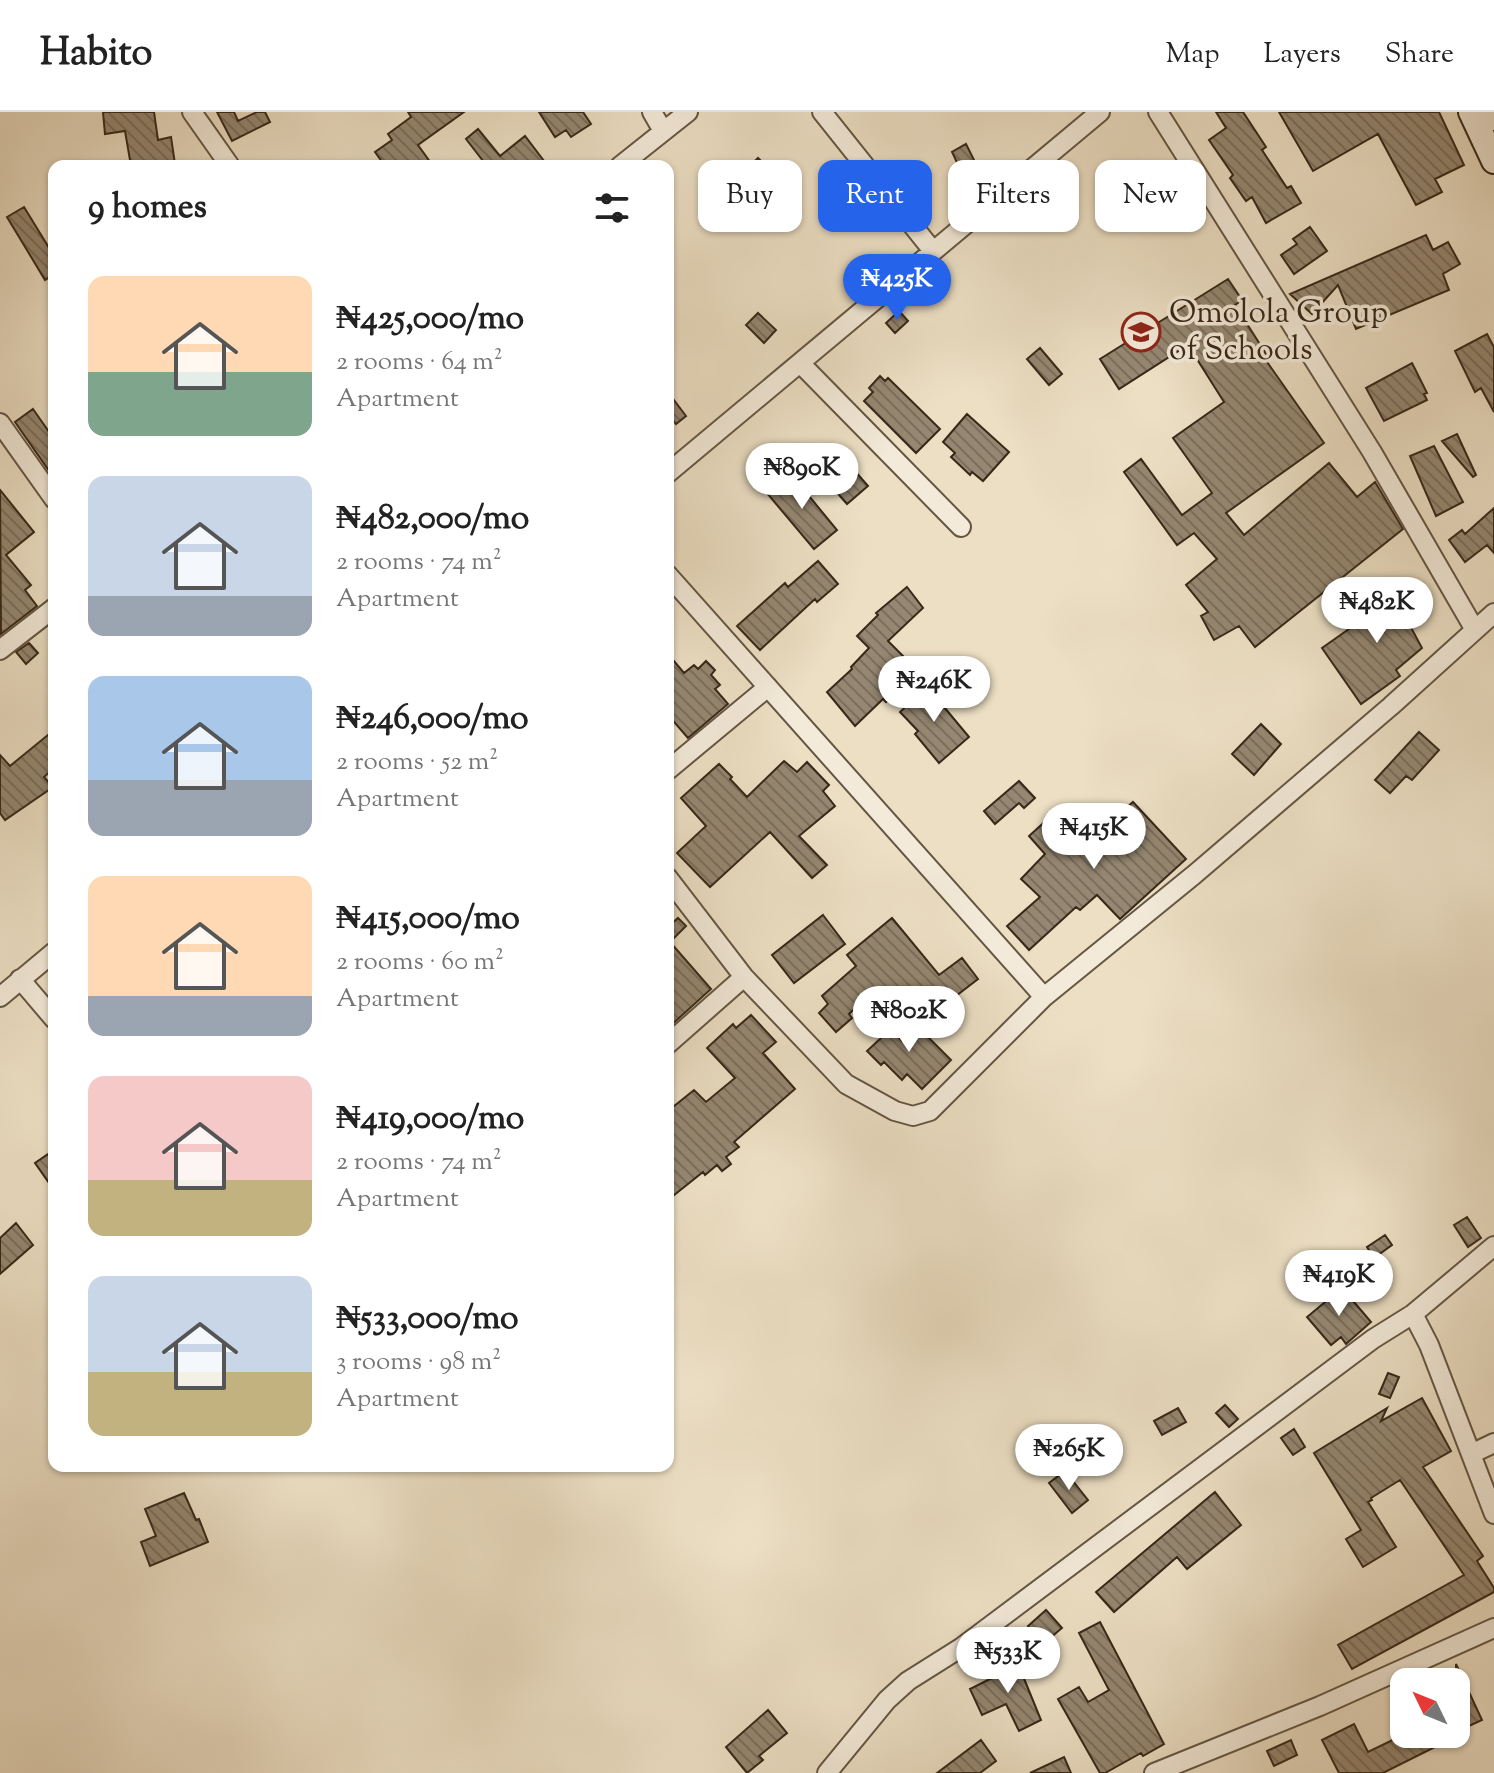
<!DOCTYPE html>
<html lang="en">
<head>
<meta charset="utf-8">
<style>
	body { margin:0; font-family:"Sorts Mill Goudy",serif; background:#f6f6f6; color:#222; height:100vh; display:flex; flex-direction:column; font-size:30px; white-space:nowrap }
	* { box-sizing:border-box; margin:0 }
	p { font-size:26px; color:#767676 }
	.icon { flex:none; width:44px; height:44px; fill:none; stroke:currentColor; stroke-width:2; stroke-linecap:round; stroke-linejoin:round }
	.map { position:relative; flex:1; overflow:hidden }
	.details { position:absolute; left:48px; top:48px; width:626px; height:1312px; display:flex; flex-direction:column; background:#fff; border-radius:16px; box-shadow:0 2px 6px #0004 }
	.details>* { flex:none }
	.hud { position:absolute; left:698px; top:48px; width:676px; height:72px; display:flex; gap:16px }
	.needle { width:52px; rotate:313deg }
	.tools { position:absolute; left:1390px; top:1556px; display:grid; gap:16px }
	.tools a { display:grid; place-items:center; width:80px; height:80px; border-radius:16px; background:#fff; box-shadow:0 2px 6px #0004; font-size:40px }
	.price { position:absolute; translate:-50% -68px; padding:0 18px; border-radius:28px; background:#fff; color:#222; font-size:26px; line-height:52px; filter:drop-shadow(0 2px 4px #0008) }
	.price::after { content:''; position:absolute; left:50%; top:48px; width:24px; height:18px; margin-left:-12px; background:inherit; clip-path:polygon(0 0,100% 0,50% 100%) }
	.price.active { background:#2563eb; color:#fff }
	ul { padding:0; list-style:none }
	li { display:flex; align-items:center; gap:24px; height:200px; padding:0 40px }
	li span { display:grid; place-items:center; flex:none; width:224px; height:160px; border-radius:16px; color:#555 }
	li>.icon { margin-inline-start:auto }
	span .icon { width:96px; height:96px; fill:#fffc; stroke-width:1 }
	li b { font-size:34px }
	h2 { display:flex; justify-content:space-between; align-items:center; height:96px; padding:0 40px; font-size:34px }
	.chip { padding:0 28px; border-radius:16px; background:#fff; box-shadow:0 2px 6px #0004; font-size:28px; line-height:72px }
	.chip.active { background:#2563eb; color:#fff }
	header { display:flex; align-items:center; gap:48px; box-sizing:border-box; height:112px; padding:0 40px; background:#fff; border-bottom:2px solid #e0e0e0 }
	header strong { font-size:38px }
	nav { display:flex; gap:44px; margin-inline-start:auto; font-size:28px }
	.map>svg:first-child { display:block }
	.building { fill:url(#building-back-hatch); stroke:#372818; stroke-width:2 }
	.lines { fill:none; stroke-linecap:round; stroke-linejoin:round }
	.street-casing { stroke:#645643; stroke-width:22 }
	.secondary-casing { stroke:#372818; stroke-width:28 }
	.street { stroke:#f3ead9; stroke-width:18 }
	.secondary { stroke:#f3ead9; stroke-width:24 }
	.labels { text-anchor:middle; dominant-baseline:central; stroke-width:7; stroke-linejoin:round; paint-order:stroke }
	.poi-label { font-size:32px; fill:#372818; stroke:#f3ead9; text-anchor:start }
</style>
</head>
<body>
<header>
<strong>Habito</strong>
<nav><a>Map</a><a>Layers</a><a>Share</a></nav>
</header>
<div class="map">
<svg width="1494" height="1661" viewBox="0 0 1494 1661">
	<defs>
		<pattern id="building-back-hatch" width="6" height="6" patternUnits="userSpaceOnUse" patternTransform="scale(2)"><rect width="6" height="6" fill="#958771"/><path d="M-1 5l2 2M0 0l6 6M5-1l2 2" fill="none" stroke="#7a6e5c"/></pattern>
	</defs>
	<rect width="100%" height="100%" fill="#ecdfc4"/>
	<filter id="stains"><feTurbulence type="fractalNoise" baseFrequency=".0025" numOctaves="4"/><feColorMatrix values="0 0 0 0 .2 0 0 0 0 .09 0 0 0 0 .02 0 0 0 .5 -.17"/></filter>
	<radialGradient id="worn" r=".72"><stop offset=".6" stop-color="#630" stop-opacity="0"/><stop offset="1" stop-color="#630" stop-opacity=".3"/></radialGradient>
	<!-- building -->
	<path class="building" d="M103,0H154L158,28L171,25L175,52L131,54L125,19L105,22Z
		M217,0H234L238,9L257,0H265L270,10L232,29Z
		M408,0H464L418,33L433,54H385L375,40L392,28L388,22L411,5Z
		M539,0H583L591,12L571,25L566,18L555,25Z
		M1216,0H1243L1266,35L1262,38L1287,76L1291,74L1301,91L1266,111L1252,85L1246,89L1230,66L1233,63L1209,28L1226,16Z
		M1279,0H1439L1464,53L1435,67L1442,80L1416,93L1378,22L1313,59Z
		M478,17L500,44L525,24L544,49L536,54H487L466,27Z
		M966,32L975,50L960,57L952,40Z
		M758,46L770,58L748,80L736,68Z
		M24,95L54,144V162L45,168L7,105Z
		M1310,115L1327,139L1294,162L1281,143L1297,132L1293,127Z
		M1426,123L1433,138L1448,130L1460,152L1443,162L1449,178L1356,217L1338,173L1312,202L1290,182Z
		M1228,167L1242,188L1235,193L1268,245L1265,247L1324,331L1226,401L1244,423L1329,351L1357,385L1375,370L1403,417L1255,535L1239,514L1214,528L1201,504L1208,500L1186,473L1217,447L1194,421L1177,433L1124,360L1141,347L1182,403L1212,381L1173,326L1224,290L1188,233L1119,277L1100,247Z
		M899,199L908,209L895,221L886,211Z
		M758,201L776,218L764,231L746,213Z
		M1487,222L1494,235V300L1481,276L1475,280L1455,239Z
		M1040,236L1062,262L1049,273L1027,247Z
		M1412,251L1427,281L1424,282L1427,288L1384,309L1366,276Z
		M880,264L885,269L888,266L940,317L916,341L864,289L873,280L869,276Z
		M668,280L686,304L676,312L668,302Z
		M33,297L54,327V366L15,310Z
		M967,302L1009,340L983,369L972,360L970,363L951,345L955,341L943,330Z
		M1457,322L1476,363L1473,365L1442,329Z
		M1434,334L1463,390L1436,404L1410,344Z
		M846,349L868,374L847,392L825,367Z
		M790,361L837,418L814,437L766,380Z
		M0,378L34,420L6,443L31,473L25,478L37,494L1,522Z
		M1494,396V441L1487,433L1465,450L1449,428L1462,418L1465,422Z
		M818,449L838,472L817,490L815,487L760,538L737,514L785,471L788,475Z
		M1397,470L1423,496L1408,510L1422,536L1396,558L1400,564L1361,592L1322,536L1356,512Z
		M907,475L923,496L888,529L914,555L893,576L896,580L886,590L883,587L855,614L827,580L852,557L851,555L869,536L857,524L878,503L876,501Z
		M29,531L38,541L26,552L16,540Z
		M668,542L684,561L694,553L698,557L706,549L715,558L711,563L720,573L715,577L728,592L688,626L668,603Z
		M936,574L945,583L939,589L969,625L939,651L915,622L918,619L900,600L925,577L929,581Z
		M1261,612L1281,632L1254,663L1232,642Z
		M54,618V656L44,665L53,675L5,708L0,701V643L10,654Z
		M1419,620L1439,638L1412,668L1406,664L1390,681L1375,668Z
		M784,649L797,660L807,650L829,673L823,679L835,694L799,724L827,753L812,766L770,720L710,775L677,741L706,714L681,686L719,652L732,665L730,667L747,685Z
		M1019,669L1035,686L1024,696L1019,691L995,712L984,699Z
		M1133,690L1186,747L1120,807L1097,783L1080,798L1076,795L1029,838L1007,814L1040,785L1021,767L1045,742L1029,724L1049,706L1078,738Z
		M823,803L845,832L794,871L772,843Z
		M678,806L686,814L670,830L711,877L668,916V815Z
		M892,806L939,863L962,846L978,867L943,894L947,900L932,912L907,882L893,895L877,877L849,902L852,906L836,920L819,901L828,892L822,884L856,854L847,843Z
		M751,903L776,930L763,941L795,977L734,1030L739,1035L726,1045L731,1052L722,1059L717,1053L705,1063L703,1060L668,1088V999L694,978L706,990L735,966L707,936L733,912L736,916Z
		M882,908L902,929L917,914L951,948L922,977L907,962L902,968L884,950L881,953L867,939L881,926L872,918Z
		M54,1038V1078L35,1051Z
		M1467,1105L1481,1126L1468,1135L1454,1113Z
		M16,1111L33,1133L0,1162V1126Z
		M1385,1123L1392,1133L1374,1146L1367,1135Z
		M1342,1176L1371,1210L1346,1232L1341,1225L1331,1233L1307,1205Z
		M1388,1261L1399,1265L1390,1286L1379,1282Z
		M1422,1286L1451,1339L1423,1355L1483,1444L1477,1449L1494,1476V1480L1352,1557L1338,1533L1464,1463L1400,1368L1371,1386L1372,1388L1368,1390L1396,1435L1363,1455L1346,1427L1361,1418L1314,1341L1387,1296L1381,1309Z
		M1225,1293L1238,1307L1229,1315L1216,1301Z
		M1178,1296L1186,1310L1162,1323L1154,1309Z
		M1294,1317L1305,1335L1293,1343L1281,1326Z
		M1065,1359L1088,1388L1072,1401L1049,1371Z
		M1215,1380L1241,1413L1187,1457L1177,1445L1114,1500L1096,1480Z
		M184,1381L196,1408L199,1407L208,1430L150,1454L141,1430L156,1424L145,1397Z
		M1046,1498L1062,1516L1043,1532L1028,1514Z
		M1100,1510L1164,1632L1143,1644L1141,1641L1105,1661H1100L1058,1587L1079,1575L1088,1590L1109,1578L1079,1521Z
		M1016,1547L1041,1608L1019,1619L1006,1592L982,1603L970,1577L994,1565L991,1558Z
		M1456,1552L1482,1608L1456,1620Z
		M768,1598L787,1621L759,1644L763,1648L747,1661L726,1635Z
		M1354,1612L1368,1640L1405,1622H1434L1439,1633L1383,1661H1339L1322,1628Z
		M981,1628L996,1649L980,1661H937Z
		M1291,1628L1297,1643L1274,1654L1267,1639Z
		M1064,1645L1071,1661H1030Z"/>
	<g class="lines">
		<defs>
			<path id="street" d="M192,0L230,54
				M652,0L663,19
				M822,0L933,139
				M1158,0L1372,340L1475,518
				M620,54L688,0
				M800,251L961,415
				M0,311L54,387
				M668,361L1100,0
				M668,463L1044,885
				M0,538L54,496
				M668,658L768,575
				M668,766L744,865L846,972L895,999L913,1004L930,999L1044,885L1195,762L1391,594L1494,501
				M20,867L54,907
				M0,885L54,840
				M668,932L744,865
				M1413,1202L1429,1233L1494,1402
				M1471,1342L1494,1331
				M827,1661L887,1588L908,1569L962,1535L1373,1227L1413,1202L1494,1134
				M1154,1661L1320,1594L1494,1516"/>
			<path id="secondary" d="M1471,0L1494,49
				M1491,0L1494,6"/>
		</defs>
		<!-- street casing -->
		<use href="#street" class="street-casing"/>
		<!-- secondary casing -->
		<use href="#secondary" class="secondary-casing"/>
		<!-- street -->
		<use href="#street" class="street"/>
		<!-- secondary -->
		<use href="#secondary" class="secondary"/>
	</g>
	<!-- icons -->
	<defs>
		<symbol id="school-ring" viewBox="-11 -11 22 22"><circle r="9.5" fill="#f3ead9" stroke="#8f2418" stroke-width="1.5"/><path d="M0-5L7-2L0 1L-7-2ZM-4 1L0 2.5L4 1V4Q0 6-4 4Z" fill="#8f2418"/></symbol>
	</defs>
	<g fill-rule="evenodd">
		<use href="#school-ring" x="1119" y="198" width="44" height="44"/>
	</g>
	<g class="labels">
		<!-- poi labels -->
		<g class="poi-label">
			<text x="1169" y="202">Omolola Group<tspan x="1169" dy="37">of Schools</tspan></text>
		</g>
	</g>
	<rect width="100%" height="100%" filter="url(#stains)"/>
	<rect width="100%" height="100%" fill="url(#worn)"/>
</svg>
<div class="tools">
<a><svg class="needle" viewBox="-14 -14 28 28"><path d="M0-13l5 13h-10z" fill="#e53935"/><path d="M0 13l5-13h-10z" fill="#767676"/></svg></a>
</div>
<b class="price active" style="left:897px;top:210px">₦425K</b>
<b class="price" style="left:802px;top:399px">₦890K</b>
<b class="price" style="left:1377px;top:533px">₦482K</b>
<b class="price" style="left:934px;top:612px">₦246K</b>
<b class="price" style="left:1094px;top:759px">₦415K</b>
<b class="price" style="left:909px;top:942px">₦802K</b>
<b class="price" style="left:1339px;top:1206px">₦419K</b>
<b class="price" style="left:1069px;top:1380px">₦265K</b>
<b class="price" style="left:1008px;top:1583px">₦533K</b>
<div class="hud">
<a class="chip">Buy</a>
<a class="chip active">Rent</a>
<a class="chip">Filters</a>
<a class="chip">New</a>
</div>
<section class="details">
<h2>9 homes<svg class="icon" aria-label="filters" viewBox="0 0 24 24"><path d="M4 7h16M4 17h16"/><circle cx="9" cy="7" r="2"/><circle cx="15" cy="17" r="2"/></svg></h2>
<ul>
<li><span style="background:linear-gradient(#ffd9b3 60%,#7fa58c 0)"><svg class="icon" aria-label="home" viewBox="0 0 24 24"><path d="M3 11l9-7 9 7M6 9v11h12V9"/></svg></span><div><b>₦425,000/mo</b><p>2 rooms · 64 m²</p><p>Apartment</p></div></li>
<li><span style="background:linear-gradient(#c9d6e8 75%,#9aa5b1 0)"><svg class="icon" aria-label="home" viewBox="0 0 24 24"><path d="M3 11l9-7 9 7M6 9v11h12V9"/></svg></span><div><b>₦482,000/mo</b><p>2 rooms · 74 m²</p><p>Apartment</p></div></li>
<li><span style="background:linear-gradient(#a9c7e8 65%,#9aa5b1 0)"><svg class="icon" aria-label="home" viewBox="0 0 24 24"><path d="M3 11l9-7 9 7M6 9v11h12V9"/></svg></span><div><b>₦246,000/mo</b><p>2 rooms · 52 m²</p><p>Apartment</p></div></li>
<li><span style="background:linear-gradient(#ffd9b3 75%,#9aa5b1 0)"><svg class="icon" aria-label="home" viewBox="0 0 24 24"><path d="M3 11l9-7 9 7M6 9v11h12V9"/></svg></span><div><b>₦415,000/mo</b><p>2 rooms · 60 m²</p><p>Apartment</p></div></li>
<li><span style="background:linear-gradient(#f6c9c9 65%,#c2b280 0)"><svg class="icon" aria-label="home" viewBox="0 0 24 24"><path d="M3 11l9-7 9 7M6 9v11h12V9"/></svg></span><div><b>₦419,000/mo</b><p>2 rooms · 74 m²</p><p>Apartment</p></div></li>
<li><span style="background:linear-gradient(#c9d6e8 60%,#c2b280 0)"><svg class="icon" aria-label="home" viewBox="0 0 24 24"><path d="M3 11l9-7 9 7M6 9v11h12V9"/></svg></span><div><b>₦533,000/mo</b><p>3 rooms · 98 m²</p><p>Apartment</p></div></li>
</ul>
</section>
</div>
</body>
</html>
